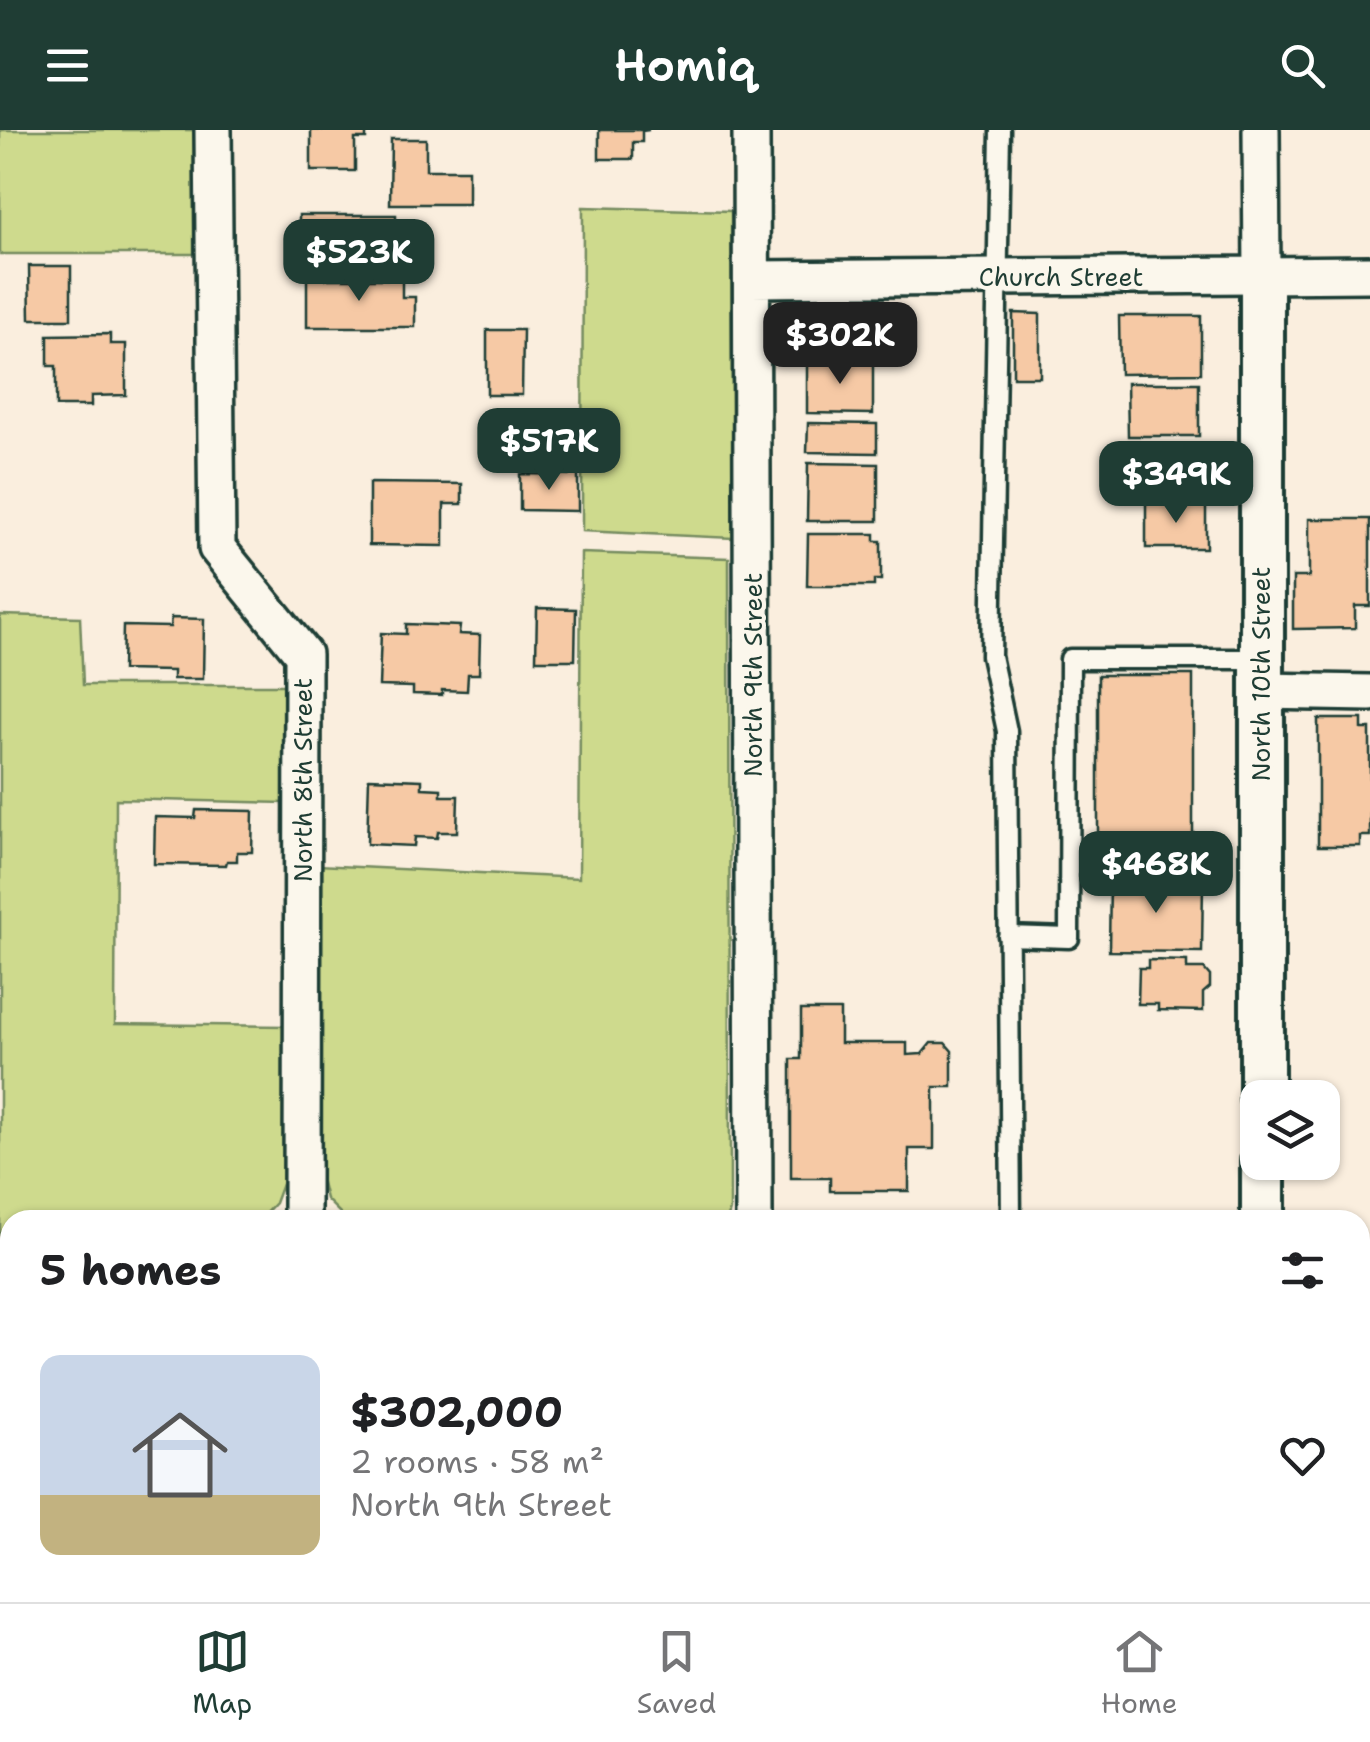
<!DOCTYPE html>
<html lang="en">
<head>
<meta charset="utf-8">
<style>
	body { margin:0; font-family:"Shantell Sans",sans-serif; background:#f2f2f2; color:#202124; height:100vh; display:flex; flex-direction:column; font-size:38px; white-space:nowrap }
	* { box-sizing:border-box; margin:0 }
	p { font-size:32px; color:#757577 }
	.icon { flex:none; width:55px; height:55px; fill:none; stroke:currentColor; stroke-width:2; stroke-linecap:round; stroke-linejoin:round }
	.map { position:relative; flex:1; overflow:hidden }
	.panel { position:absolute; left:0px; top:1080px; width:1370px; height:392px; display:flex; flex-direction:column; background:#fff; border-radius:30px 30px 0 0; box-shadow:0 2px 8px #0004 }
	.panel>* { flex:none }
	.buttons { position:absolute; left:1240px; top:950px; display:grid; gap:20px }
	.buttons a { display:grid; place-items:center; width:100px; height:100px; border-radius:20px; background:#fff; box-shadow:0 2px 8px #0004; font-size:50px }
	.price { position:absolute; translate:-50% -85px; padding:0 22px; border-radius:20px; background:#1f3d34; color:#fff; font-size:32px; line-height:65px; filter:drop-shadow(0 2px 5px #0008) }
	.price::after { content:''; position:absolute; left:50%; top:60px; width:30px; height:22px; margin-left:-15px; background:inherit; clip-path:polygon(0 0,100% 0,50% 100%) }
	.price.selected { background:#222; color:#fff }
	ul { padding:0; list-style:none }
	li { display:flex; align-items:center; gap:30px; height:250px; padding:0 40px }
	li span { display:grid; place-items:center; flex:none; width:280px; height:200px; border-radius:20px; color:#555 }
	li>.icon { margin-inline-start:auto }
	span .icon { width:120px; height:120px; fill:#fffc; stroke-width:1 }
	li b { font-size:42px }
	h2 { display:flex; justify-content:space-between; align-items:center; height:120px; padding:0 40px; font-size:42px }
	header { display:flex; justify-content:space-between; align-items:center; height:130px; padding:0 40px; background:#1f3d34; color:#fff; font-size:45px; font-weight:600 }
	.tab-bar { display:flex; justify-content:space-around; align-items:center; height:140px; border-top:2px solid #e0e0e0; background:#fff; font-size:28px; color:#757577 }
	.tab-bar a { display:grid; justify-items:center; gap:5px }
	.tab-bar .selected { color:#1f3d34 }
	.map>svg:first-child { display:block }
	.green { fill:#ceda8d; stroke:#768c60; stroke-width:2.5 }
	.building { fill:#f6c9a5; stroke:#1f3d34; stroke-width:2.5 }
	.lines { fill:none; stroke-linecap:round; stroke-linejoin:round }
	.service-casing { stroke:#1f3d34; stroke-width:25 }
	.minor-casing { stroke:#1f3d34; stroke-width:42 }
	.tertiary-casing { stroke:#1f3d34; stroke-width:50 }
	.service { stroke:#fbf7ec; stroke-width:18 }
	.minor { stroke:#fbf7ec; stroke-width:35 }
	.tertiary { stroke:#fbf7ec; stroke-width:42 }
	.labels { text-anchor:middle; dominant-baseline:central; stroke-width:8; stroke-linejoin:round; paint-order:stroke }
	.street-label { font-size:25px; fill:#1f3d34; stroke:#fbf7ec }
</style>
</head>
<body>
<header><svg class="icon" aria-label="menu" viewBox="0 0 24 24"><path d="M4 6h16M4 12h16M4 18h16"/></svg>Homiq<svg class="icon" aria-label="search" viewBox="0 0 24 24"><circle cx="10" cy="10" r="6"/><path d="M15 15l6 6"/></svg></header>
<div class="map">
<svg width="1370" height="1472" viewBox="0 0 1370 1472">
	<rect width="100%" height="100%" fill="#faeede"/>
	<filter id="ink" filterUnits="userSpaceOnUse"><feTurbulence type="fractalNoise" baseFrequency=".01" numOctaves="2"/><feDisplacementMap in="SourceGraphic" scale="20" xChannelSelector="R" yChannelSelector="G"/><feConvolveMatrix kernelMatrix="1 2 1 2 8 2 1 2 1" color-interpolation-filters="sRGB"/></filter>
	<g filter="url(#ink)">
		<!-- green -->
		<path class="green" d="M0,0H194V124H0Z
			M583,77L731,81L733,408L582,401Z
			M581,423L729,428L730,1080L727,1090H347L326,1069L320,1044L318,735L579,748Z
			M0,485L80,487L83,555H285V673L116,669L115,894L286,896L285,1046L275,1073L259,1090H10V1105H0Z
			M0,1151H10V1462H625V1472H0Z
			M1000,1463V1472H784V1462Z"/>
		<!-- building -->
		<path class="building" d="M311,0H366V9H355V41H311Z
			M599,0H649L642,1V12H633V29H599Z
			M391,9H426V40H468V74H390Z
			M299,85H396V133H299Z
			M29,136H71V189H30Z
			M307,149H402V167H415V197H307Z
			M1013,183L1040,184V247H1013Z
			M816,184L862,185L861,221L815,220Z
			M1119,186H1201V243L1120,244Z
			M487,200H523L522,265H487Z
			M110,204V214H126V265L91,266V276H56V236H48V205Z
			M807,231H873V284L807,283Z
			M1127,253H1199V306H1128Z
			M808,293L877,294V323L807,322Z
			M808,333L878,334V391H807Z
			M520,344L578,345V381L520,380Z
			M369,353L462,354V374H444V416L369,415Z
			M1146,373H1206V418H1146Z
			M1309,389H1370V476H1355V498L1293,499V447H1309Z
			M808,404H875V411H881V450H874V456H807Z
			M537,478L576,479L575,530H536Z
			M171,488L204,489L203,549H173V541L122,540L123,496L170,497Z
			M406,494L460,496L459,504L480,505L479,544H468L467,561L442,560V565L413,564V557L379,556L381,503L406,504Z
			M1098,545H1193V742H1098Z
			M1318,589H1362V599H1370V706H1360V716H1318Z
			M369,648L422,650V658L441,659V666H458L457,702H438L437,708L415,707L414,716L367,714Z
			M196,680L253,681L252,722H237V731H227L226,735L154,734L155,687L195,688Z
			M1110,750L1203,751L1202,822L1109,821Z
			M1148,830L1187,831V839H1204L1210,846V857L1203,863V881L1158,880V874H1138L1139,838H1148Z
			M801,880H840V913H907V925L922,924L931,913H945L952,921V957H934V1019H909V1061H830V1048H791V929H801Z
			M660,1462H717V1472H660Z
			M1037,1462H1191V1472H1037Z"/>
		<g class="lines">
			<defs>
				<path id="service" d="M1000,0L991,526L1007,601L1011,1090
					M1008,806L1069,808L1070,529H1261
					M1013,1462V1472"/>
				<path id="minor" d="M213,0L217,418L303,524L302,1090
					M751,0L754,1090
					M1261,0L1262,145
					M752,149L1370,144
					M1262,561L1370,563
					M0,1131H10
					M756,1462V1472"/>
				<path id="tertiary" d="M1262,145V968
					M1263,1032V1090
					M1267,1462V1472"/>
			</defs>
			<!-- service casing -->
			<use href="#service" class="service-casing"/>
			<!-- minor casing -->
			<use href="#minor" class="minor-casing"/>
			<!-- tertiary casing -->
			<use href="#tertiary" class="tertiary-casing"/>
			<!-- service -->
			<use href="#service" class="service"/>
			<!-- minor -->
			<use href="#minor" class="minor"/>
			<!-- tertiary -->
			<use href="#tertiary" class="tertiary"/>
		</g>
	</g>
	<g class="labels">
		<!-- street labels -->
		<g class="street-label">
			<text x="1061" y="147">Church Street</text>
			<text transform="translate(1261 544) rotate(-90)">North 10th Street</text>
			<text transform="translate(753 545) rotate(-90)">North 9th Street</text>
			<text transform="translate(303 650) rotate(-90)">North 8th Street</text>
		</g>
	</g>
</svg>
<div class="buttons">
<a><svg class="icon" aria-label="layers" viewBox="0 0 24 24"><path d="M12 4l9 5-9 5-9-5zM3 14l9 5 9-5"/></svg></a>
</div>
<b class="price" style="left:359px;top:174px">$523K</b>
<b class="price selected" style="left:840px;top:257px">$302K</b>
<b class="price" style="left:549px;top:363px">$517K</b>
<b class="price" style="left:1176px;top:396px">$349K</b>
<b class="price" style="left:1156px;top:786px">$468K</b>
<section class="panel">
<h2>5 homes<svg class="icon" aria-label="filters" viewBox="0 0 24 24"><path d="M4 7h16M4 17h16"/><circle cx="9" cy="7" r="2"/><circle cx="15" cy="17" r="2"/></svg></h2>
<ul>
<li><span style="background:linear-gradient(#c9d6e8 70%,#c2b280 0)"><svg class="icon" aria-label="home" viewBox="0 0 24 24"><path d="M3 11l9-7 9 7M6 9v11h12V9"/></svg></span><div><b>$302,000</b><p>2 rooms · 58 m²</p><p>North 9th Street</p></div><svg class="icon" aria-label="heart" viewBox="0 0 24 24"><path d="M12 20l-8-8c-3-5 5-10 8-4 3-6 11-1 8 4z"/></svg></li>
</ul>
</section>
</div>
<nav class="tab-bar">
<a class="selected"><svg class="icon" aria-label="map" viewBox="0 0 24 24"><path d="M3 6l6-2 6 2 6-2v14l-6 2-6-2-6 2zM9 4v14M15 6v14"/></svg>Map</a>
<a><svg class="icon" aria-label="saved" viewBox="0 0 24 24"><path d="M7 4h10v16l-5-4-5 4z"/></svg>Saved</a>
<a><svg class="icon" aria-label="home" viewBox="0 0 24 24"><path d="M3 11l9-7 9 7M6 9v11h12V9"/></svg>Home</a>
</nav>
</body>
</html>
